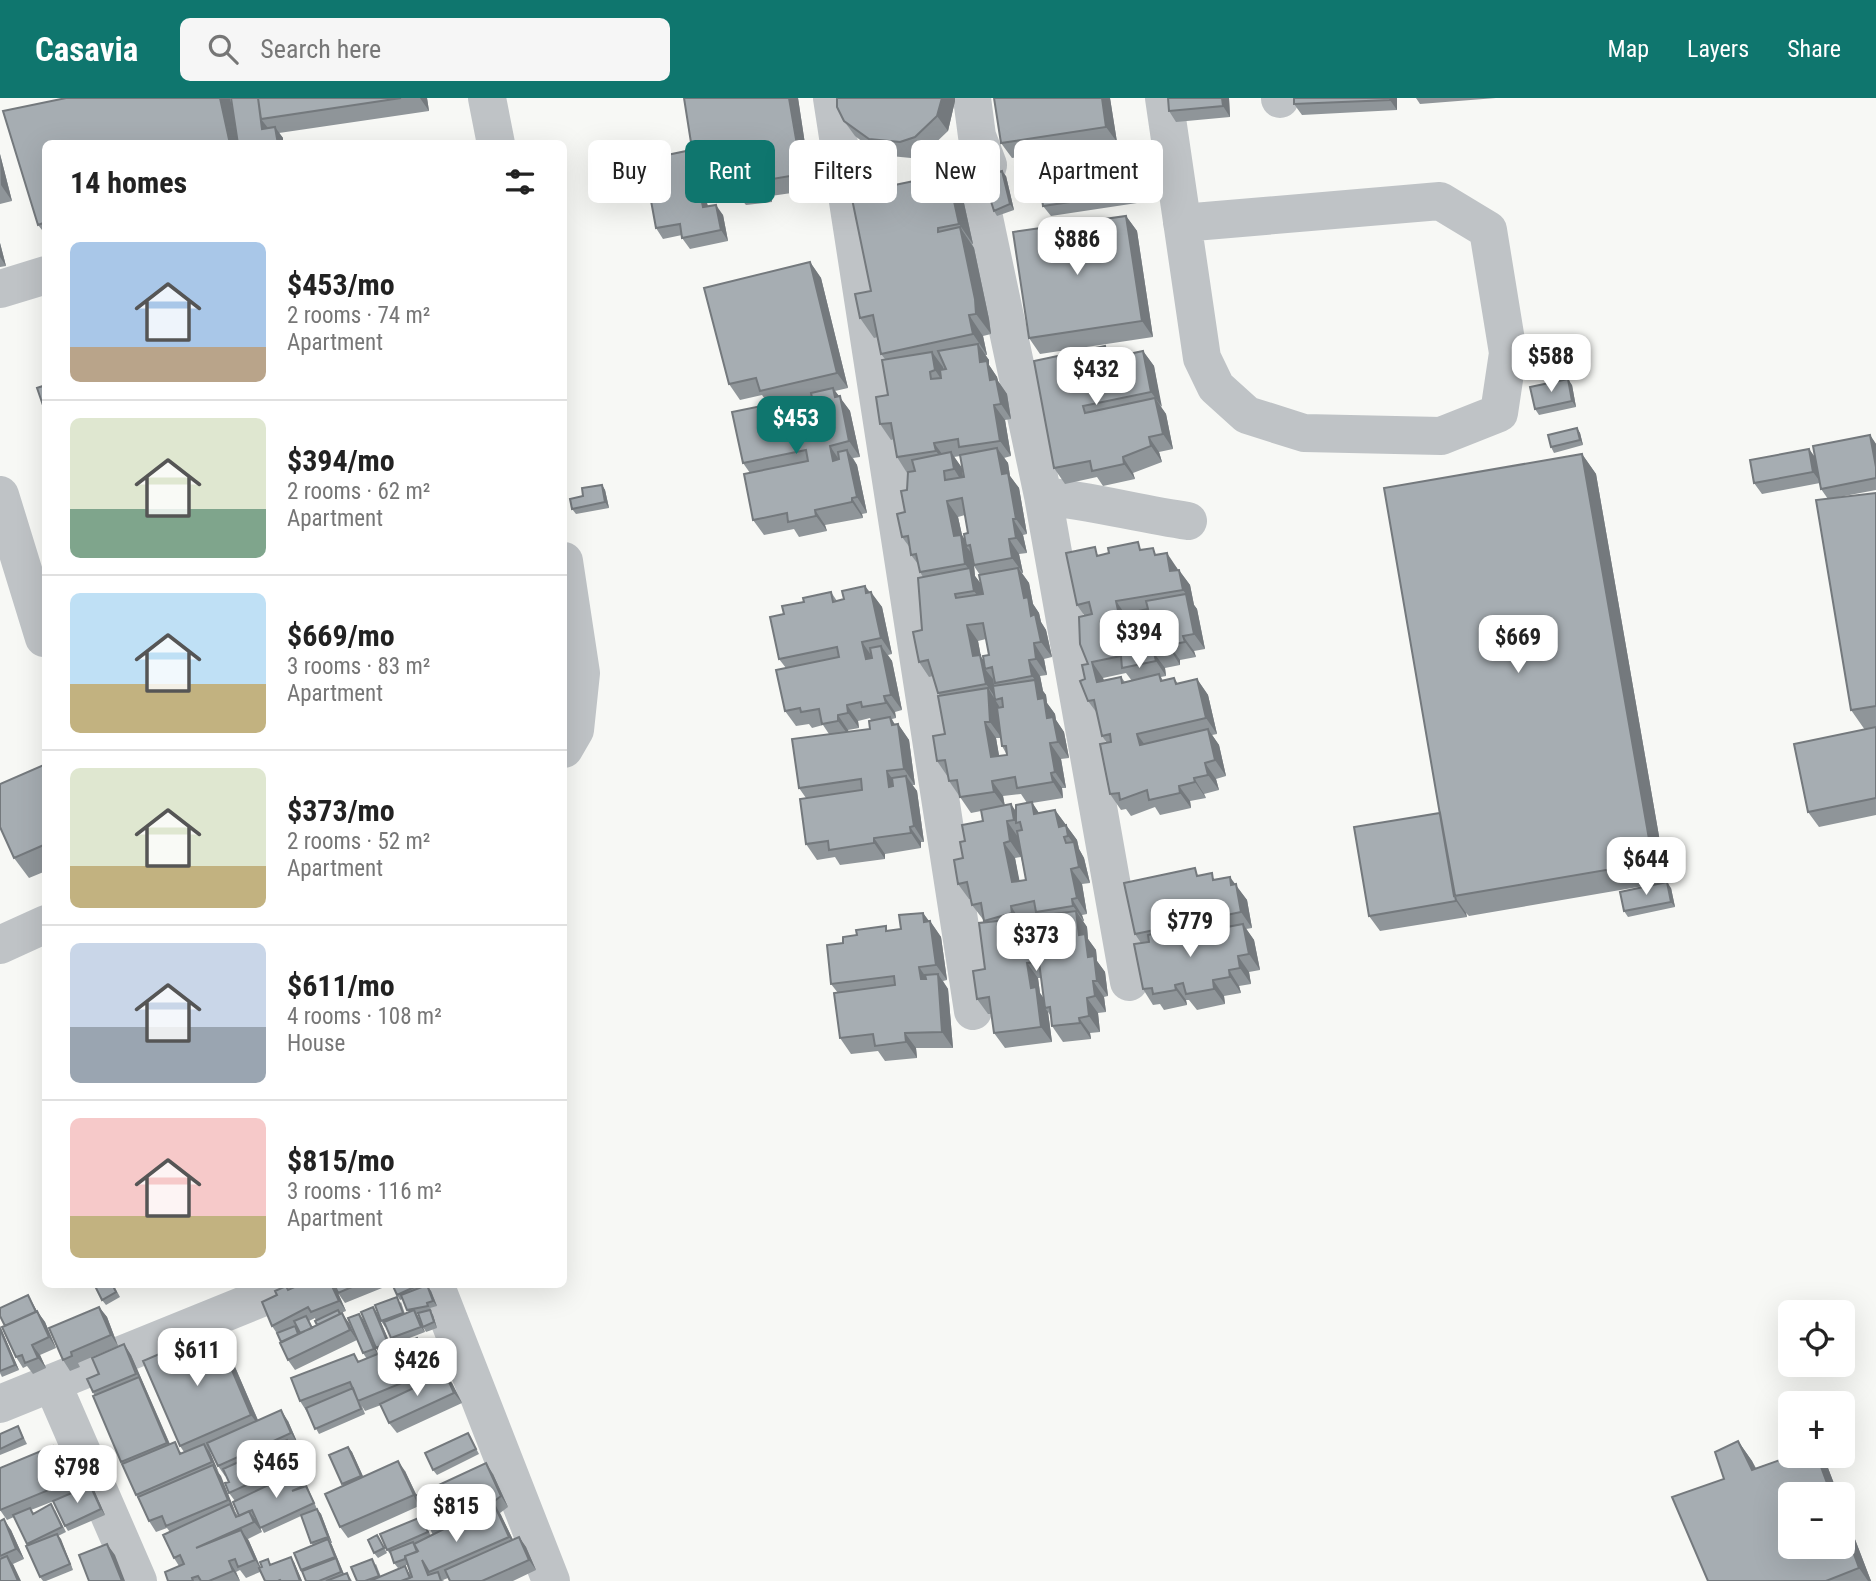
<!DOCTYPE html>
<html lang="en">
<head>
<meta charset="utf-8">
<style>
	body { margin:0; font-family:"Roboto Condensed",sans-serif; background:#f6f6f6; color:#222; height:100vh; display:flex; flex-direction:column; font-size:26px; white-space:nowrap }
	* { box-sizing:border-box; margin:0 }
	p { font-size:23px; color:#767676 }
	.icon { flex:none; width:38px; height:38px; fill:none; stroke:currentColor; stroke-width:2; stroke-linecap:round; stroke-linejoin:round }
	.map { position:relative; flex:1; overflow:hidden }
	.panel { position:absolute; left:42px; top:42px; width:525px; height:1148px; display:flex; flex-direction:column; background:#fff; border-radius:10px; box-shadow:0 7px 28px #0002 }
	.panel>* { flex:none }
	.guide { position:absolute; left:588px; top:42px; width:665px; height:63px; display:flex; gap:14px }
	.tools { position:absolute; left:1778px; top:1202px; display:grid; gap:14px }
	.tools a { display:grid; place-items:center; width:77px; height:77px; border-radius:10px; background:#fff; box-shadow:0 7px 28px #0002; font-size:35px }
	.price { position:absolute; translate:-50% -60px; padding:0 16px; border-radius:14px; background:#fff; color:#222; font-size:23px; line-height:46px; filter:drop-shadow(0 2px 4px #0008) }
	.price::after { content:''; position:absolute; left:50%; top:42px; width:21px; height:16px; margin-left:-10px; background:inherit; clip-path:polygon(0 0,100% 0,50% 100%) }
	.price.selected { background:#0f766e; color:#fff }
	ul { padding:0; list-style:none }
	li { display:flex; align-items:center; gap:21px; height:175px; padding:0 28px }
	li+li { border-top:2px solid #e0e0e0 }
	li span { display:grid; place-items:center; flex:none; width:196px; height:140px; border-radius:10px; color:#555 }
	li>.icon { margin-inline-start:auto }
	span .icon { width:84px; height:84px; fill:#fffc; stroke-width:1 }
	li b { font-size:30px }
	h2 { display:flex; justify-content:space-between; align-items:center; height:84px; padding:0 28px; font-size:30px }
	.chip { padding:0 24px; border-radius:10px; background:#fff; box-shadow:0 7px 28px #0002; font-size:24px; line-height:63px }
	.chip.selected { background:#0f766e; color:#fff }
	header { display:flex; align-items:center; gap:42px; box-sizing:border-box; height:98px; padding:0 35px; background:#0f766e; color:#fff }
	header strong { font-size:33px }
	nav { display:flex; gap:38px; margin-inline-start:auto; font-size:24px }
	.search { width:490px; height:63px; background:#f6f6f6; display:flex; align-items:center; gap:18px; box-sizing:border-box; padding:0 24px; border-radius:10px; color:#767676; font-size:26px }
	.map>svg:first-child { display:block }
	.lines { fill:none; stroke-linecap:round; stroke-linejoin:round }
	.minor { stroke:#bfc3c6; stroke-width:38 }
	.wall { fill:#8f9599; fill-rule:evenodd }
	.shaded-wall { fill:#74797d }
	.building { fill:#a6adb2; stroke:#74797d; stroke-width:2 }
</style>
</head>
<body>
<header>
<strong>Casavia</strong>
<div class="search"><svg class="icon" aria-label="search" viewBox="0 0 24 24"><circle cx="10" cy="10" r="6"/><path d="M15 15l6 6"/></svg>Search here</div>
<nav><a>Map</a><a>Layers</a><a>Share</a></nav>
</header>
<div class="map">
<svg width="1876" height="1483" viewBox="0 0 1876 1483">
	<rect width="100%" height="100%" fill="#f7f8f5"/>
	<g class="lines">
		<!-- minor -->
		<path class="minor" d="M487,0L496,46
			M832,0L973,913
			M972,0L977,38L988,67L979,96L1043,398L1129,884
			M1164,0L1202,260L1216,289L1247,317L1304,335L1441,338L1499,315L1508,255L1488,132L1440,103L1182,125
			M1280,0V1
			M0,191L46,177
			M0,397L44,540
			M1043,398C1092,403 1139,416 1188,423
			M564,463L581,575L575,632L564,651
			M0,847L46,826
			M435,1186L551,1483
			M52,1285L138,1483
			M0,1306L296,1186"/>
	</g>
	<!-- wall -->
	<path class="wall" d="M66,0H230L234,19L231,0H427L429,13L279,35L283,40V46H46V137L38,127L3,13Z
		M798,0L812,92L771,98L772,104L746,107L740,100L709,104L706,101L708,108L723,117L728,143L690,151L682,140V137L663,141L656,130L655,56L666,49L671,56L691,52Z
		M1110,0L1117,44L1012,60L1001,45Z
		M1168,0H1229L1230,19L1176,24L1169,13Z
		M1294,0H1397V12L1302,17L1294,6Z
		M1416,0H1496L1420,6Z
		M955,3L948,33L926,54L911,60L880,57L855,38L844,23Z
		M1123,48L1131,58L1137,105L1051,118L1043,108L1044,72Z
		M0,56L12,103L0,106Z
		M1006,78L1014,112L997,118L994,113Z
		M962,96L973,146H972L974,150L989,221L991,236L983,238L987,257H985L989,262V267L997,279L998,283L1007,296L1011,321L1005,322L1011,358L1004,360L1008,365L1010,378L1019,390L1027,436L1023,437L1027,455L1019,456L1023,475H1022L1029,485L1033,506L1039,515L1041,524L1046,532L1052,559L1044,561L1047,577L1040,578L1043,593L1046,597L1047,605L1055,616L1056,622L1064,634L1069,660L1061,661L1066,690H1062L1063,700L1032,705L1039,715L1055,712L1077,742L1079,751L1084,760L1090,785L1082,786L1087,816L1082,817L1084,823H1083L1087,829L1088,841L1096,852L1097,863L1105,874L1108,898L1104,899L1106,914L1098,915L1100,934L1090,935L1091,941L1063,944L1052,928L1051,918L1048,914L1052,944L1005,950L994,935L991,916H988L977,901L985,871V824L972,807L970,801H969L958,786L963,760L965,743L983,723L981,713L971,715L949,683L948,679L937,663L945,636L940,598L938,595L933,578L929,579L919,564L922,532L923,479L920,474L918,466L911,457V451L902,439L907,392V375L897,359L894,341L891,342L880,326L888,297L885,261L881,256L878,239L874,240L860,220L871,193ZM960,358L964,379L963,380L962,370L954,359ZM965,417L968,435L965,443L962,437L958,419ZM974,468L980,477L981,486L975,478ZM986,541L989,557L984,563L981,559L978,543ZM996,640H1001L1002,648L1007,657L999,658ZM1021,696L1027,705L1016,714L1005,708L1003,698ZM1021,759L1026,782L1019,783L1015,760ZM1037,820L1039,837L1023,839L1018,832L1023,831L1021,824ZM1038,880H1041L1044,901L1040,895Z
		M1126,118L1137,133L1153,239L1040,256L1029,240Z
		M0,145L6,168L0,169Z
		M810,164L821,180L848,290L835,293L850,313L860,359L853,360L857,367L867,415L862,416L863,420L825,427L827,433L799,439L794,431L764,437L753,422L750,375L743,365L769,307L762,297L740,302L729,286ZM812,299L813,304L798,307L796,303Z
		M1143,253L1154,268L1161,309L1166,316L1173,351L1159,354L1162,364L1133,375L1135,381L1103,388L1097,379L1065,386L1054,370L1034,263L1109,254L1126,256Z
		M1572,287L1576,309L1539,317L1535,311Z
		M1577,330L1580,335L1583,347L1554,355L1551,349Z
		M1870,337L1876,346V392L1839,399L1876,395V717L1819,729L1808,714L1865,632L1851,612L1828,401L1821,391L1820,385L1762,396L1754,385L1809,351L1815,359Z
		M1582,356L1596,376L1667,784L1469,818L1466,815L1467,819L1380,833L1369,818L1440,715Z
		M602,387L605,392L609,410L576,416L572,411L583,398Z
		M1143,452L1158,457L1177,470L1190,487L1194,507L1197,511L1205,551L1194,553L1196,559L1180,562V567L1165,570L1166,578L1161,579L1163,583L1174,580L1178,586L1197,581L1208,597L1217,636L1212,637L1219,647L1226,678L1216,681L1219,692L1204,696L1206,700L1190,703L1191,710L1160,717L1155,709L1131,718L1126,711L1121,712L1110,696L1107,645L1102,638L1097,615L1088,603L1085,581L1088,566L1084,517L1077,507L1100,457ZM1126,575L1132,583L1125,584L1121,579L1104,582L1103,580Z
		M865,488L882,509L892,556L888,557L892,563L902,612L895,614L896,620L892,621L895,627L898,626L909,642L915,687H912L917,693L924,744H921V750L885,756V761L840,767L835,759L817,762L806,746V700L799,690L829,636L823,627L812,630L809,626L796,628L785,613L786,570L779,561L784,516L804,504L831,494L837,503L844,501ZM870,620L871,622L870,631L849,634L848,632L859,630L858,623Z
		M46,666V773L29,780L14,760Z
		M1201,777L1235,787L1247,802L1252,830L1246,831L1254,842L1260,872L1249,874L1251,886L1239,888L1241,895L1224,898L1225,906L1197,912L1189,902H1186L1187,907L1164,912L1160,906L1153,907L1143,891L1141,845L1135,836Z
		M1671,790L1675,809L1628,819L1624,813Z
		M923,815L929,823H930L941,839L947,882L943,883L948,891L953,950H916L917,960L885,963L878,953L851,956L840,940L838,895L831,886L843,845L889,833L901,831Z
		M113,1186L120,1199L106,1207L102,1202Z
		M334,1186L346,1213L341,1215L349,1225L357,1242L295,1272L288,1262L278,1237L272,1228L288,1192ZM315,1220L317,1227L312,1229L309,1223Z
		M334,1186H392L345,1205L338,1195Z
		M392,1186H423L424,1189L431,1193L437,1208L430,1210L432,1213L431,1214L433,1217L437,1230L426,1234L423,1229L419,1216H417L425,1234L394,1246L391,1240L386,1228L385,1229L381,1223L401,1204L405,1216L409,1214L403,1201L400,1202L397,1197Z
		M28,1197L37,1213L45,1224L56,1250L40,1257L46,1270L33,1276L27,1268L23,1270L16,1259L5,1228Z
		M99,1209L107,1219L118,1248L78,1265L80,1269L70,1273L63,1262Z
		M373,1209L377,1215L392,1250L417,1240L424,1250L436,1279L452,1285L462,1305L397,1335L389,1325L381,1307L365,1313L362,1308L365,1316L319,1336L307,1314L300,1303L291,1280L360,1263L367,1261L363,1255V1221L378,1256L380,1255L376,1250Z
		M0,1228L19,1272L2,1279L0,1275Z
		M124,1246L131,1257L170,1346L182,1355L184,1354L180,1348L226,1248L258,1322L288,1323L298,1346L292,1349L305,1375L302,1376L317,1411L321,1416L332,1445H331L344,1476L347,1475L352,1483H306L301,1472L313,1448L301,1418L264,1435L255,1418L254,1419L262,1434L248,1441L261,1470L272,1466L294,1464L302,1483H265L260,1474L246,1480L240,1472L236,1474L240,1483H168L179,1468L174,1460L170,1434L167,1430L156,1434L149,1423L140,1403L136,1397L124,1369L121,1364L93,1294L99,1276ZM211,1354L218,1368L225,1378H226L229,1384V1395L235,1403L239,1418H238L235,1413L210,1355Z
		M18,1328L27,1346L0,1357V1335V1336Z
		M468,1335L479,1356L437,1377L433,1372Z
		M1738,1343L1752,1363L1756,1370L1791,1358H1819L1828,1370L1838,1396H1790L1843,1449V1410L1871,1483H1708L1724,1381Z
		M53,1348L60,1359L75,1393L94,1392L105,1417L68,1433L65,1428L54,1403L31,1412L33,1415L55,1412L66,1434L58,1438L73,1472L46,1483H43L40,1479L28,1448L14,1419L7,1422L0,1412Z
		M348,1349L352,1354L363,1378L405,1373L417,1398L493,1376L508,1409L500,1415L513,1442L519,1439L526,1449L536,1472L513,1483H450L448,1480L443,1482L444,1483H357L376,1466L381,1479L409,1474L411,1479L407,1467L398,1470L394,1465L391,1457L387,1452L421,1419L431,1438L433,1437L430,1431L419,1408L348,1440L340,1429L343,1387L329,1357Z
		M0,1423L11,1432L24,1461L13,1466L14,1468L0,1483Z
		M377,1437L387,1455L378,1460L374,1455Z"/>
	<!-- shaded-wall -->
	<path class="shaded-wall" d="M220,0H230L240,46H230Z
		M420,0H427L429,13Z
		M789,0H798L812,92L802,76Z
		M942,0H955V3L948,33L937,18Z
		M1102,0H1110L1117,44L1106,29Z
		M1222,0H1229L1230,19L1223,8Z
		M1390,0H1397V12L1390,2Z
		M261,21L268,30L262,31Z
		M275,29L283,40V46H278Z
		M1123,48L1131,58L1137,105L1130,95Z
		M0,56L12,103L1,87Z
		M1002,73L1006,78L1014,112L1010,106Z
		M948,76L962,96L973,146L959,126Z
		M760,83L771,98L772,104L761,88Z
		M699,90L706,101L710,120L703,109Z
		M716,107L723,117L728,143L721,132Z
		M1126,118L1137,133L1153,239L1142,223Z
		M960,129L974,150L989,221L991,236L976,216Z
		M0,145L6,168L0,159Z
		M810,164L821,180L848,290L837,275Z
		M969,217L983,238L987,257L973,236Z
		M978,246L989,262V267L997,279L998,283L1007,296L1011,321L1001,306L980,264Z
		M1143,253L1154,268L1162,309L1151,294Z
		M932,254L943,269L946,288L935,272Z
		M1568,281L1572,287L1576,309L1572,303Z
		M833,290L850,313L860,359L849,343Z
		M1155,300L1166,316L1173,351L1163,336Z
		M994,307L1005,322L1011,358L1000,343Z
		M1577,330L1580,335L1583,347L1580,342Z
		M1870,337L1876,346V369Z
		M1149,339L1159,354L1162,364L1151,348Z
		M934,345L945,360L947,368L936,353Z
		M830,348L840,363H833Z
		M997,350L1008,365L1010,378L1019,390L1027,436L1016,421L1002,376Z
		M1809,351L1816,361L1821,385L1813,374Z
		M847,352L857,367L867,415L857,399Z
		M951,354L962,370L964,387L954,371Z
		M1582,356L1596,376L1667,784L1653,764Z
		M1123,359L1133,375L1135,381L1124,366Z
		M602,387L605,392L609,410L605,404Z
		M852,400L862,416L863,420L852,404Z
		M947,403L958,419L962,437L968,447L966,448L973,457L975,478L981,486L985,508L974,493L971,474L965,466L954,438Z
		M815,412L825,427L827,433L816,418Z
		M1013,421L1023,437L1027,455L1016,440Z
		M1009,441L1019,456L1023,475L1012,460Z
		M1167,455L1177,470L1181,489L1170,473Z
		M1018,470L1029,485L1033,506L1039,515L1041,524L1046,532L1052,559L1041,544L1024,500Z
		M1179,472L1190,487L1194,507L1183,492Z
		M865,488L872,499L871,494L882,509L892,556L881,540Z
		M1186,496L1197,511L1205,551L1194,536Z
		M1116,503L1127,519L1119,517Z
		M967,527L978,543L981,559L989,570L985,571L993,581L997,602L986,586L973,558Z
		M1183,538L1194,553L1196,559L1185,544Z
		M862,544L873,560L866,561Z
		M1034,545L1044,561L1047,577L1036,561Z
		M1169,547L1180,562V567L1170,551Z
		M881,548L892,563L902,612L891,597Z
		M1154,555L1165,570L1166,578L1156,563Z
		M1029,562L1040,578L1043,593L1046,597L1047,605L1055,616L1056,622L1064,634L1069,660L1058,644L1038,601L1035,582L1032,578Z
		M1092,564L1103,580L1107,599L1097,584Z
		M1197,581L1208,597L1217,636L1206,620Z
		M988,590L999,608L1001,639L990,624Z
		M884,598L895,614L896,620L886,605Z
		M847,607L858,623L859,630L848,615Z
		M838,617L848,632L849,638L838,623Z
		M890,619L898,631V626L909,642L915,687L904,671Z
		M985,624L996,640L1002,674L991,659Z
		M1208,631L1219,647L1226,678L1215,662Z
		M1137,636L1148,651L1140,647Z
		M1050,645L1061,661L1066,690L1055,674Z
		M1205,665L1216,681L1219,692L1208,677Z
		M887,673L898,689H889Z
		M1051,675L1062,690L1063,700L1053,684Z
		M906,678L917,693L924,744L914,728Z
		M1194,680L1204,696L1206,700L1195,684Z
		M992,683L1003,698L1005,709L994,694Z
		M1179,688L1190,703L1191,710L1180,695Z
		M1032,704L1042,720L1034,716Z
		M1011,706L1022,722L1020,724L1016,725L1025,738L1014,722Z
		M1055,712L1066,727L1059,729Z
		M1007,723L1018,739L1021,759L1010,743Z
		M1066,727L1077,742L1079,751L1084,760L1090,785L1079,769L1074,746L1068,738Z
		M910,729L921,744V750L911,735Z
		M874,740L885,756V761L874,745Z
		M1004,745L1015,760L1023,800L1012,784Z
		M1071,771L1082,786L1087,816L1077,800Z
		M1230,779L1247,802L1252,830L1241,814L1231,787Z
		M1667,784L1671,790L1675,809L1671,804Z
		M1455,799L1466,815L1467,819L1456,803Z
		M1072,801L1082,817L1084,823L1073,808Z
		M1011,808L1021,824L1023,831L1012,815Z
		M1076,813L1087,829L1088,841L1096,852L1097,863L1105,874L1108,898L1097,883L1079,837Z
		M923,815L931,826L930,823L941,839L947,882L936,867L924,824Z
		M1007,822L1018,837L1017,832L1028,847L1009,833Z
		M1243,826L1254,842L1260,872L1249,856Z
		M1238,858L1249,874L1251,886L1240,870Z
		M1027,865L1038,880L1040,895L1047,905L1045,910L1048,914L1052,944L1041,929L1031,890Z
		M919,869L930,885L921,881Z
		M1229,872L1239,888L1241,895L1230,879Z
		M938,876L948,891L953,950L942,934Z
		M1213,882L1224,898L1225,906L1214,891Z
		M1093,883L1104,899L1106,914L1095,898Z
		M1175,887L1186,902L1187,907L1176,892Z
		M1087,900L1098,915L1100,934L1089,918Z
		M1079,920L1090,935L1091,941L1080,925Z
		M905,935L916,950L917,960L906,944Z
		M331,1186H334L346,1213L339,1203Z
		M427,1187L431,1193L437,1208L433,1203Z
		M28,1197L41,1221L37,1213L45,1224L56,1250L49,1239Z
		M99,1209L107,1219L118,1248L111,1237Z
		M373,1209L377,1215L392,1250L388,1245Z
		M414,1212L418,1218L425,1234L421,1229Z
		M430,1212L433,1217L437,1230L434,1224Z
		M342,1215L349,1225L357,1242L350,1232Z
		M359,1216L363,1221L378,1256L374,1251Z
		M0,1228L19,1272L15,1267L0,1231Z
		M215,1232L226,1248L262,1332L251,1317Z
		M417,1240L424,1250L438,1283L431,1273Z
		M124,1246L131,1257L174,1356L167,1345Z
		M32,1247L40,1257L46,1270L38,1260Z
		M445,1275L452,1285L462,1305L454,1295Z
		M281,1312L288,1323L298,1346L291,1335Z
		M287,1342L294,1352L305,1375L297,1364Z
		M1738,1343L1752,1363L1766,1392L1752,1372Z
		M204,1346L211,1356L219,1375L212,1364Z
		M53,1348L60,1359L75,1395L68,1384Z
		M348,1349L352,1354L365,1383L361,1378Z
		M1817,1358H1819L1828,1370L1838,1396H1831Z
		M398,1363L405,1373L421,1407L414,1397Z
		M486,1365L493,1376L508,1409L501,1398Z
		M213,1367L221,1378L235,1413L228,1402Z
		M90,1387L94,1392L105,1417L101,1411Z
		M494,1406L501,1417L517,1450L509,1439Z
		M1843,1410L1871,1483H1868L1859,1470L1843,1426Z
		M317,1411L321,1416L332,1445L328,1439Z
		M249,1413L257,1423L262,1434L254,1424Z
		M4,1421L11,1432L24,1461L16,1451Z
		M241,1432L249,1443L262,1473L255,1462Z
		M57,1436L61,1441L73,1472L70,1466Z
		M519,1439L526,1449L536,1472L529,1462Z
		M328,1441L332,1447L345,1479L341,1474Z
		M107,1446L115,1457L125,1483H122Z
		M7,1458L14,1468L21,1483H18Z
		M291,1459L294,1464L302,1483H300Z
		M229,1463L236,1474L240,1483L233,1473Z"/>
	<!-- building -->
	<path class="building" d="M66,0H220L230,46H46V124L38,127L3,13Z
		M231,0H258L262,31L275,29L278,46H238Z
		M258,0H401L261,21Z
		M684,0H789L802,76L760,83L761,88L735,92L733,84L698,89Z
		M837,0H942L937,18L915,39L900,44L869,41L844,23L837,9Z
		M994,0H1102L1106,29L1001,45Z
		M1168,0H1222L1223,8L1169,13Z
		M1294,0H1390V2L1294,6Z
		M1123,48L1130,95L1043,108L1038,73L1044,72L1042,60Z
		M666,49L667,57L691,52L703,109L716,107L721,132L682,140L680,126L656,130L643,59L655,56L654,52Z
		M1002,73L1010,106L994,113L983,78Z
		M948,76L959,126L938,130V134L960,129L975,201L976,216L969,217L973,236L881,256L873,217L860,220L855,196L871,193L851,96Z
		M1126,118L1142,223L1029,240L1013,134Z
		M810,164L837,275L760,293L756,280L729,286L704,190Z
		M978,246L980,264L987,263L990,282L996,281L1001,306L994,307L1000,343L959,349L958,341L934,345L936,353L897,359L891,325L880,326L876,299L888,297L882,262L932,254L935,272L930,274L931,281L941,280L940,272L946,271L938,253Z
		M1105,248L1106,254L1123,251L1124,257L1143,253L1151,294L1083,308L1085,315L1155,300L1163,336L1149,339L1151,348L1123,359L1124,366L1092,373L1090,363L1054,370L1034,263Z
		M1568,281L1572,303L1535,311L1530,289Z
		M46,287V316L37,290Z
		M833,290L835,299L840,298L849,343L830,348L833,363L839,361L838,354L847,352L857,399L852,400V404L815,412L816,418L788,424L787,415L753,422L744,376L808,363L806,352L743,365L732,314L795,301L796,307L813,304L811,295Z
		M1577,330L1580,342L1551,349L1548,337Z
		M1870,337L1876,369V380L1821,391L1813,348Z
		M997,350L1002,376L1008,375L1016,421H1013L1016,440L1009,441L1012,460L974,467L970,447L966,448L964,436L968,435L962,400L947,403L954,438L961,437L965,466L920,474L916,456L911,457L908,438L902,439L897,416L905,414L901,393L907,392L908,374L915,373L912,362L951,354L954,371L944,373L945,382L964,379L960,357Z
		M1809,351L1813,374L1754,385L1750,362Z
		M1582,356L1653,764L1454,798L1384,390Z
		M602,387L605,404L572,411L570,401L583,398L582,390Z
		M1876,395V608L1851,612L1816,402Z
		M1138,444L1140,452L1153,450L1155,457L1167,455L1170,473L1179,472L1183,492L1116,503L1119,517L1148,511L1146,503L1186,496L1194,536L1183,538L1185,544L1169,547L1170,551L1154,555L1156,563L1122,570L1121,558L1092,564L1097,584L1121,579L1122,585L1159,576L1161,583L1174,580L1176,586L1197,581L1206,620L1137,636L1140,647L1208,631L1215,662L1205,665L1208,677L1194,680L1195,684L1179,688L1180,695L1149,702L1147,692L1120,702L1119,695L1110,696L1100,646L1111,644L1110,636L1102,638L1094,602L1088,603L1080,583L1085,581L1082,567L1088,566L1080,546L1079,519L1092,516L1089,504L1077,507L1066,455L1095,449L1097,458L1109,455L1108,450Z
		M970,470L974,493L955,496L956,500L983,496L979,477L1018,470L1024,500L1028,499L1031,518L1035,516L1041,544L1034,545L1036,561L1029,562L1032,578L995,585L992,569L985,571L983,558L989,557L983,525L967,527L973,558L980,557L986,586L938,595L928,562L919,564L913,534L922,532L918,480Z
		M865,488L866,495L871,494L881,540L862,544L866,561L872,560L870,550L881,548L891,597L884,598L886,605L862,609L861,604L847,607L848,615L838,617V623L822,626L819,611L801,614L800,610L785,613L776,572L839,559L837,549L779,561L770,519L784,516L782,508L804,504L803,500L831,494L833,504L844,501L842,493Z
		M1035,582L1038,601L1044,600L1047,620L1053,619L1058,644L1050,645L1055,674L1051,675L1053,684L1017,690L1015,679L992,683L994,694L960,699L957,682L949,683L945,662L937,663L933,638L945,636L938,598L988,590L990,624H985L991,659L1007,657L1006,648H1002L997,610L1003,609L1002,600L995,602L993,588Z
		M890,619L892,627L898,626L904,671L887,673L889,689L893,688L892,680L906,678L914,728L910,729L911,735L874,740V745L829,752L828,743L806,746L800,701L862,692L861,681L799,690L792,641L870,631L869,623Z
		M1876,629V700L1808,714L1794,646Z
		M46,666V746L14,760L0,729V686Z
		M1032,704L1034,716L1055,712L1059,729L1066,727L1068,738L1064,739L1066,745L1074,744L1079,769L1071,771L1077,800L1072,801L1073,808L1036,814L1034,803L1011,808L1012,815L984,823L981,805L972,807L967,784L958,786L954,762L963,760L960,744L965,743L962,727L983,723L981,712L1011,706L1014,722L1007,723L1010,743L1004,745L1012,784L1026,782L1017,733L1022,732L1020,724L1016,725V707Z
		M1440,715L1456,803L1369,818L1354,729Z
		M1195,770L1197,778L1212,775L1213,782L1230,779L1231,787L1236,786L1241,814L1135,836L1124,785Z
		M1667,784L1671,804L1624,813L1620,794Z
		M1076,813L1079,837L1085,836L1088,859L1094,858L1097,883H1093L1095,898L1087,900L1089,918L1079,920L1080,925L1052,928L1050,909L1045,910L1039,864L1027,865L1031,890L1036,889L1041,929L994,935L989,899L977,901L973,873L985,871L979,825L1007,822L1009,833L1017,832L1018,839L1039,837L1037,818Z
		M923,815L924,824L930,823L936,867L919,869L921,881H926L925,877L938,876L942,934L905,935L906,944L875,948L873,936L840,940L834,895L895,887L894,878L831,886L827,847L843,845V839L857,837L856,832L886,828V833L901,831L899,817Z
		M1243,826L1249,856L1238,858L1240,870L1229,872L1230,879L1213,882L1214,891L1186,896L1183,885L1175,887L1176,892L1153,896L1152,890L1143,891L1134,846L1149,844L1148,837L1178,831L1179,838Z
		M94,1186H112L116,1194L102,1202Z
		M301,1186H331L339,1203L311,1214L308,1209L272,1228L262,1204L277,1197L275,1193L286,1188L288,1192Z
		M334,1186H359L338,1195Z
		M392,1186H421L397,1197Z
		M427,1187L433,1203L427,1205L428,1208L407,1212L401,1197Z
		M28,1197L36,1214L5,1228L0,1218V1210Z
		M397,1199L403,1215L381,1223L375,1207Z
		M99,1209L111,1237L71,1254L72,1258L63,1262L49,1230Z
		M373,1209L388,1245L376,1250L361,1214Z
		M338,1212L340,1216L317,1227L315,1223Z
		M414,1212L421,1229L391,1240L384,1224Z
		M430,1212L434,1224L423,1229L418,1215Z
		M37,1213L49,1239L32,1247L38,1260L25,1265L22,1257L16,1259L2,1229Z
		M342,1215L350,1232L288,1262L280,1245Z
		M359,1216L374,1251L363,1255L348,1220Z
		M306,1218L312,1230L300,1235L294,1223Z
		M295,1228L298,1236L281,1244L277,1235Z
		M0,1231L15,1267L0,1273Z
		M215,1232L251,1317L180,1348L143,1263Z
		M417,1240L431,1273L358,1303L350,1284L300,1303L291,1280L354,1256L358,1264Z
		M124,1246L136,1276L93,1294L87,1281L99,1276L92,1260Z
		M445,1275L454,1295L389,1325L380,1306Z
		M139,1279L167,1345L121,1364L93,1298Z
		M353,1290L361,1311L315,1331L306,1310Z
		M281,1312L291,1335L218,1368L207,1345Z
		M18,1328L23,1340L0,1351V1336Z
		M468,1335L476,1351L433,1372L425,1355Z
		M287,1342L297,1364L229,1395L225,1385L229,1384L223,1371Z
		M1738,1343L1752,1372L1791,1358H1817L1831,1396H1790V1449H1843V1426L1859,1470L1826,1483H1708L1672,1399L1724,1381L1715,1354Z
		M175,1344L180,1356L204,1346L212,1364L136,1397L122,1366Z
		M53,1348L68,1384L0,1412V1370Z
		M348,1349L361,1378L342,1386L329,1357Z
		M398,1363L414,1397L340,1429L325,1396Z
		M486,1365L501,1398L492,1405L430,1431L415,1398Z
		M213,1367L228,1402L166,1428L162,1418L149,1423L138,1399Z
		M300,1372L306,1387L292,1393L306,1388L314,1405L260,1430L252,1412L239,1418L233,1404Z
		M90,1387L101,1411L65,1428L53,1403Z
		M51,1406L62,1429L27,1446L13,1417L30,1410L33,1416Z
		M230,1406L236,1419L249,1413L254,1424L196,1450L241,1432L255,1462L238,1469L235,1461L229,1463L233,1473L209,1483H201L198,1478L192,1480L193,1483H168L165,1474L184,1466L180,1457L174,1460L163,1437Z
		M494,1406L509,1439L429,1474L422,1462L428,1477L438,1474L441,1483H401L412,1479L405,1458L418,1453L414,1446Z
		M317,1411L328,1439L311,1445L301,1417Z
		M421,1419L428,1434L387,1452L380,1436Z
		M4,1421L16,1451L0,1458V1423Z
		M57,1436L70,1466L40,1479L26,1448Z
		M377,1437L384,1450L374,1455L368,1442Z
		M519,1439L529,1462L482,1483H450L445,1472Z
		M328,1441L335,1459L301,1472L294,1455Z
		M413,1444L417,1454L405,1458V1461L394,1465L390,1453Z
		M107,1446L122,1483H89L79,1457Z
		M7,1458L18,1483H0V1461Z
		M291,1459L300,1483H281L280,1482L278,1483H265L259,1470L262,1469L260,1464L268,1461L270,1467Z
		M336,1460L341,1474L319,1483H306L302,1473Z
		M372,1461L379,1478L365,1483H357L351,1469Z
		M405,1468L410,1480L401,1483H370Z
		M347,1475L350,1483H326Z"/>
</svg>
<div class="tools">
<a><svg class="icon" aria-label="locate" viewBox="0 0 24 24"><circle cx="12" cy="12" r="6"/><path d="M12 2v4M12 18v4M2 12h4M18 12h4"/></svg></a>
<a>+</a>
<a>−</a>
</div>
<b class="price" style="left:1077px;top:179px">$886</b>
<b class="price" style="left:1551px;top:296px">$588</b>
<b class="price" style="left:1096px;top:309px">$432</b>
<b class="price selected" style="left:796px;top:358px">$453</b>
<b class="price" style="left:1139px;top:572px">$394</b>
<b class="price" style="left:1518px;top:577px">$669</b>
<b class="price" style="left:1646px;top:799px">$644</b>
<b class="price" style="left:1190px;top:861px">$779</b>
<b class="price" style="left:1036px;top:875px">$373</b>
<b class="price" style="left:197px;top:1290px">$611</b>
<b class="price" style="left:417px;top:1300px">$426</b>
<b class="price" style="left:276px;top:1402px">$465</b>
<b class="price" style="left:77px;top:1407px">$798</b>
<b class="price" style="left:456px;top:1446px">$815</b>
<div class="guide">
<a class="chip">Buy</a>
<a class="chip selected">Rent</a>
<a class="chip">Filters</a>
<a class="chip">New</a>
<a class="chip">Apartment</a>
</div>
<section class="panel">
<h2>14 homes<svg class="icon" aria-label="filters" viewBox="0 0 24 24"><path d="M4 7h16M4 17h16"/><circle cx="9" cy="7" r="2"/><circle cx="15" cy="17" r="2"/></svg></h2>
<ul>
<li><span style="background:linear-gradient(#a9c7e8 75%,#b9a48a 0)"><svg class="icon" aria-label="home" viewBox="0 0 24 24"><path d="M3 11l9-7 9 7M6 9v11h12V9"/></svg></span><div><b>$453/mo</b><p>2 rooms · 74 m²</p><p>Apartment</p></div></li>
<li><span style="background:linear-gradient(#dfe7d0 65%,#7fa58c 0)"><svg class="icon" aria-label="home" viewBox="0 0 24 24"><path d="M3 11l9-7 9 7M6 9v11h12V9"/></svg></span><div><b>$394/mo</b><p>2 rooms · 62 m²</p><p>Apartment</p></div></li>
<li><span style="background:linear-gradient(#bfe0f5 65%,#c2b280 0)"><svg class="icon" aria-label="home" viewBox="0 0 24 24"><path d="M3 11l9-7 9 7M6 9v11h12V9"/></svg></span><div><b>$669/mo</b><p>3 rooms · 83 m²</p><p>Apartment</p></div></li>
<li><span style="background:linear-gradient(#dfe7d0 70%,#c2b280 0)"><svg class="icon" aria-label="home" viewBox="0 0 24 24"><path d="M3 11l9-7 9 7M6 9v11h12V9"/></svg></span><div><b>$373/mo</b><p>2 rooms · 52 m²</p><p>Apartment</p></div></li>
<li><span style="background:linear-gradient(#c9d6e8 60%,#9aa5b1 0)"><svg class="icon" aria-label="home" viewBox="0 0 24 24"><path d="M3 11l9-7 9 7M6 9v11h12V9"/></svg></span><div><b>$611/mo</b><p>4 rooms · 108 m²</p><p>House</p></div></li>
<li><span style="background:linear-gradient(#f6c9c9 70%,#c2b280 0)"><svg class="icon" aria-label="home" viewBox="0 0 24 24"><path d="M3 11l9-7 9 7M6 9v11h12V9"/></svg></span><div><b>$815/mo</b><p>3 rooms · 116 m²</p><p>Apartment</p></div></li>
</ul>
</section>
</div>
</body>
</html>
